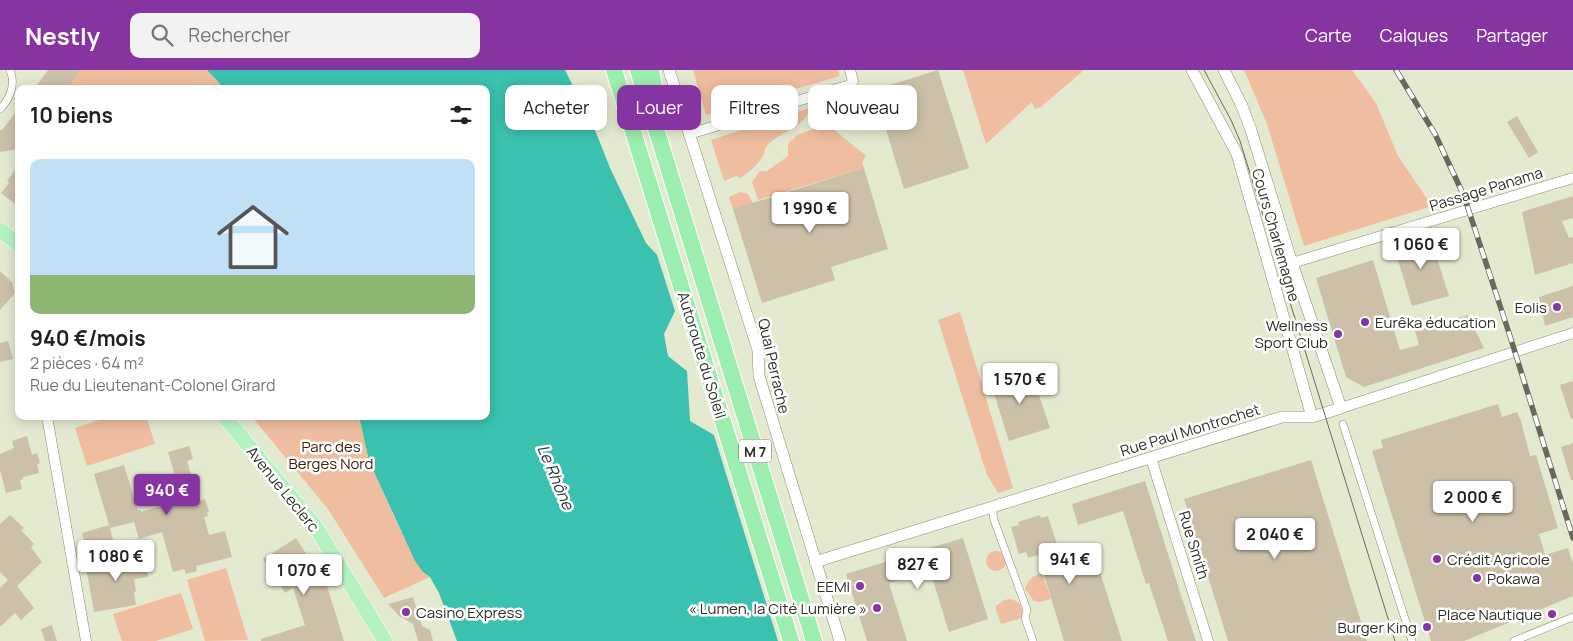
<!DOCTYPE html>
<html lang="fr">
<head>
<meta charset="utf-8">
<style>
	body { margin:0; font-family:Manrope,sans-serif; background:#f2f2f2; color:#222; height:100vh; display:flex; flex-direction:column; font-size:19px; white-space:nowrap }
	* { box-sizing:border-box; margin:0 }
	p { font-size:16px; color:#767676 }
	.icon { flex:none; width:28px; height:28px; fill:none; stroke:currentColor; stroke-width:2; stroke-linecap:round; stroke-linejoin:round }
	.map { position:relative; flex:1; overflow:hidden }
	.details { position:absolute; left:15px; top:15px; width:475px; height:335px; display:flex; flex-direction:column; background:#fff; border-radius:10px; box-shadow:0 2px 12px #0003 }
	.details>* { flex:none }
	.hud { position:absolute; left:505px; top:15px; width:475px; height:45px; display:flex; gap:10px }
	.price { position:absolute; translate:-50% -42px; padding:0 11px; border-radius:5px; background:#fff; color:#222; font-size:16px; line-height:32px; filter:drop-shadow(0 1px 2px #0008) }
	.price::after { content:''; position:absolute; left:50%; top:30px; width:15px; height:11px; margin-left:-8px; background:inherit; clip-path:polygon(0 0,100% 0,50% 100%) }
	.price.selected { background:#8734a3; color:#fff }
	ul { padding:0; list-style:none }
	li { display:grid; align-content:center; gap:10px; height:265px; padding:0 15px }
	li+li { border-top:1px solid #e0e0e0 }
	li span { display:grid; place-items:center; height:155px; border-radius:10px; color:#555 }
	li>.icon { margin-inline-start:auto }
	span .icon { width:90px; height:90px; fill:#fffc; stroke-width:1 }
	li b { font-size:21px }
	h2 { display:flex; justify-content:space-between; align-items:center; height:60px; padding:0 15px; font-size:21px }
	.chip { padding:0 18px; border-radius:10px; background:#fff; box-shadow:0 2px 12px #0003; font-size:18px; line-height:45px }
	.chip.selected { background:#8734a3; color:#fff }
	header { display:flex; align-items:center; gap:30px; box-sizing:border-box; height:70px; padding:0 25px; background:#8734a3; color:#fff }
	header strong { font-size:24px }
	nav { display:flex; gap:28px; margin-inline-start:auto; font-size:18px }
	.search { width:350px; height:45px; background:#f2f2f2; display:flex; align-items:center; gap:12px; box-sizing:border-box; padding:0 18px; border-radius:10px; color:#767676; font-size:19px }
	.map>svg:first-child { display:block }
	.green { fill:#efbd9f }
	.water { fill:#3bc1af }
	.building { fill:#ccc0a8 }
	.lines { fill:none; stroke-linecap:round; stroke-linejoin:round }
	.pedestrian-casing { stroke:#888d75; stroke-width:8 }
	.minor-casing { stroke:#888d75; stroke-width:11 }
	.tertiary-casing { stroke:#888d75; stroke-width:12 }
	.primary-casing { stroke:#fff; stroke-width:16 }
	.trunk-casing { stroke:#fff; stroke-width:18 }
	.pedestrian { stroke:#fff; stroke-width:7 }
	.minor { stroke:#fff; stroke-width:10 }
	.tertiary { stroke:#fff; stroke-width:11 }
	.primary { stroke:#b5f2c2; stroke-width:15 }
	.trunk { stroke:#9ceeae; stroke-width:16 }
	.tram { stroke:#676a5b; stroke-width:1 }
	.rail-casing { stroke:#676a5b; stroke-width:5.5 }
	.rail { stroke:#fff; stroke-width:4; stroke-dasharray:11; stroke-linecap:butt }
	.poi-dot { fill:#8734a3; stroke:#fff; stroke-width:2 }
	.labels { text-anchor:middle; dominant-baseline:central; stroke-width:5; stroke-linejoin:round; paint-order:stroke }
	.shield { fill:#fff; stroke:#6c6d66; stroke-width:1 }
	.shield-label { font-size:14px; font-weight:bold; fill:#2d2f25 }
	.street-label { font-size:15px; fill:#2d2f25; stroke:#fff }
	.poi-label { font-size:15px; fill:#2d2f25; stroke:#fff; text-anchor:end }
	.park-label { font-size:15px; fill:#40210b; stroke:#fff }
	.water-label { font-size:16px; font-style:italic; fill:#1e3430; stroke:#fff }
</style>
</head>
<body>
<header>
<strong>Nestly</strong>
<div class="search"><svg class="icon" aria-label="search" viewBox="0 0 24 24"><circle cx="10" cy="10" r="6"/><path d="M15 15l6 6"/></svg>Rechercher</div>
<nav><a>Carte</a><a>Calques</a><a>Partager</a></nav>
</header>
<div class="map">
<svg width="1573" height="571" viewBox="0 0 1573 571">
	<rect width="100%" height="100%" fill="#e4ead0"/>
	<!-- green -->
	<path class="green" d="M76,0H207L225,19H66Z
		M693,0H838L840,6L706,45Z
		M963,0H1084L1041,37L1035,39L1032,32L986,74Z
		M1244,0H1352L1376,33L1398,86L1432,136L1304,176L1267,54Z
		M810,38C803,60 781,60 767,76C764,79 765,83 763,86C758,95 747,104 740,108L736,106L724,111L711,70Z
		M822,56L832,58L866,86L862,92L864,98L758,130L752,112L760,101H767L788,86V74L797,65Z
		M740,122L748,124L753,133L733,139L729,127Z
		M960,242L1013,418L998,423L987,405L938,250Z
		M111,346H146L155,374L87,396L75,358Z
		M251,346H359L369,391L381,414L384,424L400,460L423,502L430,507L384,528L328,439Z
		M986 491a10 10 0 1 1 20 0a10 10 0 1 1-20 0Z
		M226,498L248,570L205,571L187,510Z
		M1042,503L1051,529L1040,532L1034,531L1025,519C1029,508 1033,506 1042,503Z
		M181,523L193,559L156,571H122L113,544Z
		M1011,529C1020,532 1025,538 1021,548L1001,554L996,540V536L1004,530Z"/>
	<!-- water -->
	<path class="water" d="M207,0H565L595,60L610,98L646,173L657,185L675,241L664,264L668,286L687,301L690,351L714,365L778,571H457L439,523L430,507L423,502L415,491L369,391L359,346H486V19H225Z"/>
	<!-- building -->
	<path class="building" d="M48,0H81L66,19H34Z
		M938,0L969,98L904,119L874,20Z
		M19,38V79L0,82V60H2Z
		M1517,46L1538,82L1529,88L1507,52Z
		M19,94V137L1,123L9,113L7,111Z
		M864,98L888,179L831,197L835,210L762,233L733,139Z
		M1573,126V148L1562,151L1569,168L1573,167V193L1535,205L1522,142Z
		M1429,163L1449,226L1412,236L1393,174Z
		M1373,190L1400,280L1419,275L1415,261L1468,245L1484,278L1364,317L1346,307L1316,208Z
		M0,201L12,212L15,223L0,240Z
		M1573,216V247L1545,256L1539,227Z
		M8,271L13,289L0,292V273Z
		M1030,298L1050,358L1009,371L990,311Z
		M1573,311V349H1571L1560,315Z
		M1498,334L1502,347L1517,342L1521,351L1530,386L1536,385L1558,458L1539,464L1545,485L1568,478L1573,493V526L1464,571H1431L1372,381L1383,378L1381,370Z
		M27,366L32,385L37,383L40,393L37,394L39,403L23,407V409L20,410L22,419L6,423L0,400V384L14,378L12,371Z
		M1573,373V410H1571L1561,377Z
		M189,376L193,389L187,391L199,431L205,429L209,442H207L208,446L204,447L209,465L225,461L232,487L196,496L197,501L186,504L184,499L173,502L162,462L139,469L134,452L110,458L94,404L124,395L138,441L141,440V442L182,430L168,382Z
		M1311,390L1367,571H1228L1184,429Z
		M1145,411L1179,519L1196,571H1168L1149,513L1146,514L1123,441L1078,455L1072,434Z
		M10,445L24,458L21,460L34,474L31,477L42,492L17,516L34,538L21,550L15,543L0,557V518L8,510L0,502V454Z
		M1040,445L1041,448L1048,446L1063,493L1094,483L1122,571H1064L1038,485L1028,488L1026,482L1019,484L1011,457L1019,455L1018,452Z
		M109,455L114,473L87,482L82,463Z
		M296,468L325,513H326L344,571H261V569L305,555L293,518L285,523L263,489Z
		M963,468L988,549L949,562L930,501L889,513L907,571H867L846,504Z
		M144,481L148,507L134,509L136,521L134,522L136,535L94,542L86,497L122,491L121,487Z
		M413,527L422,556L430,560L433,571H418L413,554L399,546L388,534Z
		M52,555L57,571H45L41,559Z"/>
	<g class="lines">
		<defs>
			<path id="pedestrian" d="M0,39C10,29 16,14 10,0
				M1343,354L1412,571
				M992,436L994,450L1027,540L1025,548L1033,571
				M1514,571L1573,547"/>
			<path id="minor" d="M689,64L850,15L853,11L850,0
				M1292,193L1573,108
				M1341,338L1573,263
				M47,346L86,571
				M1151,388L1208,571"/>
			<path id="tertiary" d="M669,0L758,280L759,306L840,571
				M1192,0L1237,84L1312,347
				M815,492L1282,347H1312L1341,338L1292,193L1251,60L1242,36L1224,0"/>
			<path id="primary" d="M0,160L19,175
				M224,346L315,456L385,571"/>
			<path id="trunk" d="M614,0L791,571
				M638,0L814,571
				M651,0L656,29"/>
		</defs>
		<!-- pedestrian casing -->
		<use href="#pedestrian" class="pedestrian-casing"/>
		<!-- minor casing -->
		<use href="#minor" class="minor-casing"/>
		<!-- tertiary casing -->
		<use href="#tertiary" class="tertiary-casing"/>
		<!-- primary casing -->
		<use href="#primary" class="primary-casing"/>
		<!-- trunk casing -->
		<use href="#trunk" class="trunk-casing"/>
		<!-- pedestrian -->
		<use href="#pedestrian" class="pedestrian"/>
		<!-- minor -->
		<use href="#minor" class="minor"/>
		<!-- tertiary -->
		<use href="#tertiary" class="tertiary"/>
		<!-- primary -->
		<use href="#primary" class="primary"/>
		<!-- trunk -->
		<use href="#trunk" class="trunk"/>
		<!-- tram -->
		<path class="tram" d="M1204,0L1231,50L1240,71L1395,571"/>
		<defs>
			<path id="rail" d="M1396,0L1435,64L1464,126L1509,263L1573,468"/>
		</defs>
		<!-- rail casing -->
		<use href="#rail" class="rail-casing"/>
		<!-- rail -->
		<use href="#rail" class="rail"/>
	</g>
	<!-- markers -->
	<g class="poi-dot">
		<circle cx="1557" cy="237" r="5"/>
		<circle cx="1365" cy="252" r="5"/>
		<circle cx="1338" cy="264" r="5"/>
		<circle cx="1437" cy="489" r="5"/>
		<circle cx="1477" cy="508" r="5"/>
		<circle cx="860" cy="516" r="5"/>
		<circle cx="877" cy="538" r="5"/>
		<circle cx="406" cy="542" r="5"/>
		<circle cx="1552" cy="544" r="5"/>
		<circle cx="1427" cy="557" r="5"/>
	</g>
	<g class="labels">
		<!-- shield labels -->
		<rect class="shield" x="739" y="369.5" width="32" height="23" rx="4"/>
		<g class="shield-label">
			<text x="755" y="381">M 7</text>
		</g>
		<!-- street labels -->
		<g class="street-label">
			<text transform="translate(1486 119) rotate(-17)">Passage Panama</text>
			<text transform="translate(1276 165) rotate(74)">Cours Charlemagne</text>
			<text transform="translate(702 285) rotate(73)">Autoroute du Soleil</text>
			<text transform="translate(774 296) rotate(77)">Quai Perrache</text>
			<text transform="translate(1190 360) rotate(-17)">Rue Paul Montrochet</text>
			<text transform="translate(283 419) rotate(51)">Avenue Leclerc</text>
			<text transform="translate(1194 475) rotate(73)">Rue Smith</text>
		</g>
		<!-- poi labels -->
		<g class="poi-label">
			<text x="1547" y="237">Eolis</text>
			<text x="1375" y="252" text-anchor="start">Eurêka éducation</text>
			<text x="1328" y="255">Wellness<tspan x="1328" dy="17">Sport Club</tspan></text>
			<text x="1447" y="489" text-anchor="start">Crédit Agricole</text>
			<text x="1487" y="508" text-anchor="start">Pokawa</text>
			<text x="850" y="516">EEMI</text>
			<text x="867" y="538">« Lumen, la Cité Lumière »</text>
			<text x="416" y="542" text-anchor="start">Casino Express</text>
			<text x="1542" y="544">Place Nautique</text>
			<text x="1417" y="557">Burger King</text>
		</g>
		<!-- park labels -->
		<g class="park-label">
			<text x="331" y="376">Parc des<tspan x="331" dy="17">Berges Nord</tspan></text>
		</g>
		<!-- water labels -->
		<g class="water-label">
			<text transform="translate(556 407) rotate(67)">Le Rhône</text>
		</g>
	</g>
</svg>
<b class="price" style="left:810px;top:164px">1 990 €</b>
<b class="price" style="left:1421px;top:200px">1 060 €</b>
<b class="price" style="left:1020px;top:335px">1 570 €</b>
<b class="price selected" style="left:167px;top:446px">940 €</b>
<b class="price" style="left:1473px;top:453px">2 000 €</b>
<b class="price" style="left:1275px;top:490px">2 040 €</b>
<b class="price" style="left:116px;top:512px">1 080 €</b>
<b class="price" style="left:1070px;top:515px">941 €</b>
<b class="price" style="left:918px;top:520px">827 €</b>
<b class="price" style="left:304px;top:526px">1 070 €</b>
<div class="hud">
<a class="chip">Acheter</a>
<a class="chip selected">Louer</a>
<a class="chip">Filtres</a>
<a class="chip">Nouveau</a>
</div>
<section class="details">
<h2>10 biens<svg class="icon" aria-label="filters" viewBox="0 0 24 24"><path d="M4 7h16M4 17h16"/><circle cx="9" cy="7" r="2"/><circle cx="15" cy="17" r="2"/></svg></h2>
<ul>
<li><span style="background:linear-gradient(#bfe0f5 75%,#8fb573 0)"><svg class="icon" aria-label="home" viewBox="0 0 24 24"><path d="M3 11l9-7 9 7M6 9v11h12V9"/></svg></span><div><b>940 €/mois</b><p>2 pièces · 64 m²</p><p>Rue du Lieutenant-Colonel Girard</p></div></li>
</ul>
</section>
</div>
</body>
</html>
